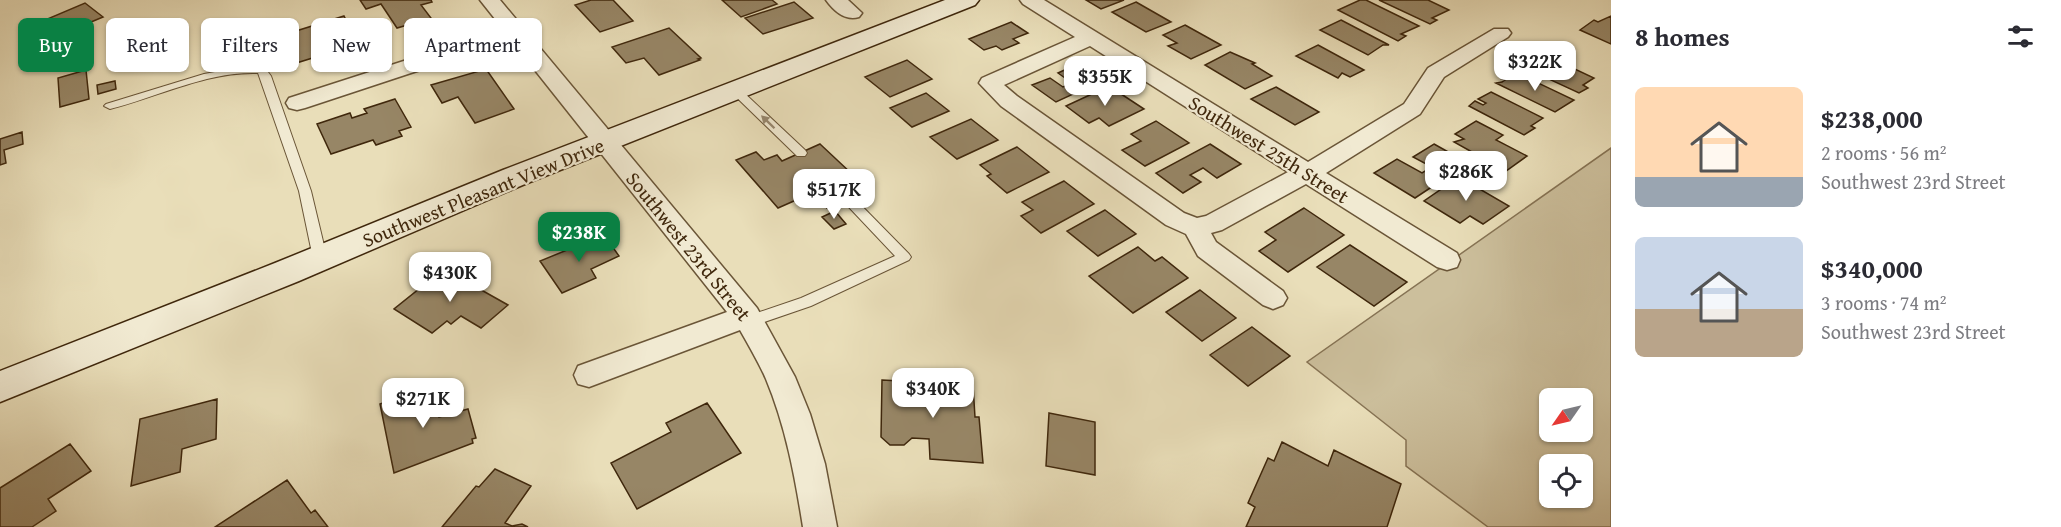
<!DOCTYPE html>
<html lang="en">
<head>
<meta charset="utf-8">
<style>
	body { margin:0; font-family:"Gentium Book Plus",serif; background:#f2f2f3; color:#2b2b33; height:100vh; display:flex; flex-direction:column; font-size:22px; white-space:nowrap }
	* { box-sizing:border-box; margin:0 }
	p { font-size:20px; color:#7c7c81 }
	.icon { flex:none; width:33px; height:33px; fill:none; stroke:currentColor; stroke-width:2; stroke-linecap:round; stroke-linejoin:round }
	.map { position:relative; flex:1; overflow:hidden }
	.drawer { display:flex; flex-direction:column; background:#fff; width:450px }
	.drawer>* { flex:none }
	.guide { position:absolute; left:18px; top:18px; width:570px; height:54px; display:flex; gap:12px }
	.needle { width:39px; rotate:236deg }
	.tools { position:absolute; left:1539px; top:388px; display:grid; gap:12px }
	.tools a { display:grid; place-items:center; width:54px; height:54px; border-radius:9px; background:#fff; box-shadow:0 2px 4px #0004; font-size:30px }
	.price { position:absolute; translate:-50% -51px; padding:0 14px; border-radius:12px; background:#fff; color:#222; font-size:20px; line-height:39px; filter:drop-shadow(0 2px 3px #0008) }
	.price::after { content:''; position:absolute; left:50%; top:36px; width:18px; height:14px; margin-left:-9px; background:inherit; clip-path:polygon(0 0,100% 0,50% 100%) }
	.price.active { background:#0b8043; color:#fff }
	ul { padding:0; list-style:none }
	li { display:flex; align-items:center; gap:18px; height:150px; padding:0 24px }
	li span { display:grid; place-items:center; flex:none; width:168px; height:120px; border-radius:9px; color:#555 }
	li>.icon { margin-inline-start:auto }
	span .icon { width:72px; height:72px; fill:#fffc; stroke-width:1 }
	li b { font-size:26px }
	h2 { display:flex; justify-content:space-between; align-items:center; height:72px; padding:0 24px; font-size:26px }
	.pill { padding:0 21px; border-radius:9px; background:#fff; box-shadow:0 2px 4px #0004; font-size:21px; line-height:54px }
	.pill.active { background:#0b8043; color:#fff }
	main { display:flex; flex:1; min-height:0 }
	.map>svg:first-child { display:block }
	.green { fill:#ccbf9c; stroke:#867354; stroke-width:1.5; fill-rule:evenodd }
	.building { fill:#978666; stroke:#3f270c; stroke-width:1.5 }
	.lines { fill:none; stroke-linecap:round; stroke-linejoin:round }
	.lane-casing { stroke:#6a5537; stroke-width:2 }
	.street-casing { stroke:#6a5537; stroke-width:3 }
	.secondary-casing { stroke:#3f270c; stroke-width:3 }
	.lane { fill:#f1ead2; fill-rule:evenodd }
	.street { fill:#f1ead2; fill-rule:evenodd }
	.secondary { fill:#f1ead2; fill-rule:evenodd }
	.oneway { fill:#98886f }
	.labels { text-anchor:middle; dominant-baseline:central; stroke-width:4.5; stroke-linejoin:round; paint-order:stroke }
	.street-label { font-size:20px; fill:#3f270c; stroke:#f1ead2 }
</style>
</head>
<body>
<main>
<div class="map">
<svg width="1611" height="527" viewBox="0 0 1611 527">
	<rect width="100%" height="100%" fill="#e9deb9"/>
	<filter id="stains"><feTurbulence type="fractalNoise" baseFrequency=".00333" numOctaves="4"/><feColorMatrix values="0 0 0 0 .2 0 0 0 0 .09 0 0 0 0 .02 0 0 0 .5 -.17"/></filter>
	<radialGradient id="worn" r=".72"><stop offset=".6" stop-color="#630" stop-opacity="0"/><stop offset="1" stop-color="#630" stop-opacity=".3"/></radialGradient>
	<!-- green -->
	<path class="green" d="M1611,148V527H1488L1406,466V440L1307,362ZM1550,399H1582V432H1550ZM1550,465H1582V498H1550Z"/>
	<!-- building -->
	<path class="building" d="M360,0H431L432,2L421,5L431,18L397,28L381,4L366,9Z
		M591,0H613L633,21L600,32L575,5Z
		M722,0H772L777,4L741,17Z
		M1086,0H1124L1101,9Z
		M1360,0H1366L1419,26L1401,34L1406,36L1398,41L1338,10Z
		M1379,0H1428L1449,10L1432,18L1437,20L1430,24Z
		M794,2L813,18L763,34L745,18Z
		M1136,2L1171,22L1146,32L1112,12Z
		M85,3L103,17L41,43L26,32L49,22L45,20Z
		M344,16L355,37L328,45L332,52L293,64L280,36Z
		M1611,16V44L1580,30L1594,20L1598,22Z
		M1341,20L1389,45H1383L1368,55L1320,30Z
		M1011,22L1028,33L1013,39L1019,43L1002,50L996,46L984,50L969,39Z
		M1185,25L1221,45L1191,59L1168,46L1177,43L1163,35Z
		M669,28L701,58L698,59L700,60L659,75L644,58L626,63L612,47Z
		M1318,45L1364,70L1350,77L1342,73L1338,78L1296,56Z
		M1230,52L1255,63L1252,64L1272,76L1245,89L1205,65Z
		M1543,54L1594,78L1583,85L1588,88L1579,93L1523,67L1529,63L1536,66L1539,64L1532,61Z
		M907,60L932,79L890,97L865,77Z
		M1082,62L1108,78L1056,102L1032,85L1050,78L1063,87L1072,83L1058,73Z
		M486,69L514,109L475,123L458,97L442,103L431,85Z
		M86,70L89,99L60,107L58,78Z
		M1515,72L1574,100L1555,112L1496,83L1502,82L1505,80L1502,79Z
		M115,81L116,89L98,94L97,85Z
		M1109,86L1144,109L1109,126L1099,118L1089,123L1066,106Z
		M1276,87L1319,112L1295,125L1251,99Z
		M1491,92L1543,118L1531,126L1535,128L1524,135L1469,106L1475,101L1483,105L1486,103L1478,99Z
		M926,93L949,111L912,127L890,108Z
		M395,99L411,127L399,131L402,136L376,145L373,140L331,154L317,124L350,113L352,118L367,113L364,109Z
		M971,119L998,140L957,159L930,137Z
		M1156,121L1189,143L1145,166L1122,150L1141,141L1131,134Z
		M1476,121L1503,135L1496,140L1527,156L1506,171L1454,142L1464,139L1455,134Z
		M22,132L23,144L4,150L6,163L0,165V139Z
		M820,144L868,189L827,208L812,193L778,208L736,160L756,152L764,160L777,155L782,161Z
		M1210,144L1241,164L1217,178L1203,168L1190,175L1201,182L1183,193L1156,173Z
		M1434,144L1468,163L1415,198L1374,173L1397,159L1422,173L1432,167L1413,157Z
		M1017,147L1049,172L1007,193L987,176L991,174L980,165Z
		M1459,177L1509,206L1483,224L1470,216L1460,223L1424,201Z
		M1064,181L1094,204L1041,233L1021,216L1033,210L1022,202Z
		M1304,208L1344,235L1288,272L1259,251L1276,240L1265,232Z
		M1105,210L1136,234L1098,256L1067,231Z
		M835,211L846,224L834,229L822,217Z
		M604,235L619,256L591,269L596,278L562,293L540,261Z
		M1350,245L1407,282L1374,306L1317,267Z
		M1138,247L1155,261L1162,257L1188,278L1133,313L1089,276Z
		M444,269L508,305L481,328L461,316L451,324L447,321L432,333L394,309Z
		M1200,290L1236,318L1202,341L1166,312Z
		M1252,327L1290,356L1248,386L1210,355Z
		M882,380L973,385L975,417H979L983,463L930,459L929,439L912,438L904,445H890L881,437Z
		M432,386L439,417L468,409L476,438L472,439L473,443L394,473L380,404Z
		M217,399L216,439L182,449L180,472L131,486L140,419Z
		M707,403L741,453L637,509L611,463L671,432L666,423Z
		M1049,413L1095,422V475L1046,466Z
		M1282,442L1328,466L1334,450L1401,484L1387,527H1246L1255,507L1248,503L1268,458L1274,461Z
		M70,444L91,471L48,499L56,511L32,527H0V488Z
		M495,469L531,486L505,523L512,526L522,524L528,527H442L476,486L479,487Z
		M287,480L311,513L315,510L328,527H215Z"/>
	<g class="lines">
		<defs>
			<path id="lane" d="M247,66L265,68L271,76L311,191L327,258L325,261H315L313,258L299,191L258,73C207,71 158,97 110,109L104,106L106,104L204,74Z
				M736,88L740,89L805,150L807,153L805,156H797L732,93V89Z
				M848,195L852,196L909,254L911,257L909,260L811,306L750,327L745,325L743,321L745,317L801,298L895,256L844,202L842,199L844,196Z"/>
			<path id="street" d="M480,0H500L757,308L795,377L810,414L825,464L837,527H803C795,477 786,427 766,379C759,363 749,346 740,330L589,387L578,384L574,375L578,366L727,312L511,40L305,108L297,110L289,108L286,103L289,98L503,29Z
				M826,0H848L862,13L859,17C845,21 834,11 826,0Z
				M1020,0H1044L1308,162L1404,104L1428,68L1494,29H1508L1511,33L1508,37L1444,77L1420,114L1326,173L1457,253L1460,260L1457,267L1447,270L1437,267L1306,184L1222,230L1211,233L1216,242L1283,291L1287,298L1283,305L1273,309L1263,305L1198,256L1186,234L1166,225L1001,106L979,83L982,78L1075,37L1023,4ZM1090,46L1288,172L1206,216L1197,218L1184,213L1017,96L1004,85Z"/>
			<path id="secondary" d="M945,0H979L975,5L525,184L299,281L0,402V371L275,263L503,170Z"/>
		</defs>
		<!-- lane casing -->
		<use href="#lane" class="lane-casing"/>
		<!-- street casing -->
		<use href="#street" class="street-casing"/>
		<!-- secondary casing -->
		<use href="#secondary" class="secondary-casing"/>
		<!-- lane -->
		<use href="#lane" class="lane"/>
		<!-- street -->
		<use href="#street" class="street"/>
		<!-- secondary -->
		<use href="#secondary" class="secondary"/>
	</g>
	<!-- one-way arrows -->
	<defs><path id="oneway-solid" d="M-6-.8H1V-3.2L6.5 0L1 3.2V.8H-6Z" transform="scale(1.5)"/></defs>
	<use class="oneway" href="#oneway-solid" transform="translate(768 122) rotate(-136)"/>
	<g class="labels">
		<!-- street labels -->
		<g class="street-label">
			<text transform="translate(1269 149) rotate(32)">Southwest 25th Street</text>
			<text transform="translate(483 192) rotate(-22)">Southwest Pleasant View Drive</text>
			<text transform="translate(689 246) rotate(51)">Southwest 23rd Street</text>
		</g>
	</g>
	<rect width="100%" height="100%" filter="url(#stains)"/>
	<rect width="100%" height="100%" fill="url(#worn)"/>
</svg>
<div class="tools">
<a><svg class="needle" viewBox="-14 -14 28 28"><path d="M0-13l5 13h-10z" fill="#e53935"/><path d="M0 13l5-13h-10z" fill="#7c7c81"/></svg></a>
<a><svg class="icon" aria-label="locate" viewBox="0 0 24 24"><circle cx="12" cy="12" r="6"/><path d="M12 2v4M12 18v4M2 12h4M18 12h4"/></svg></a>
</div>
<b class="price" style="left:1535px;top:92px">$322K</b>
<b class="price" style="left:1105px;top:107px">$355K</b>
<b class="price" style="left:1466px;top:202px">$286K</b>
<b class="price" style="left:834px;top:220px">$517K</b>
<b class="price active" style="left:579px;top:263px">$238K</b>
<b class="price" style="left:450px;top:303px">$430K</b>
<b class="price" style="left:933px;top:419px">$340K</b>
<b class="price" style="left:423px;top:429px">$271K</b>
<div class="guide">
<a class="pill active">Buy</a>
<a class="pill">Rent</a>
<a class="pill">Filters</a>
<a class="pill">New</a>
<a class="pill">Apartment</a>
</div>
</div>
<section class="drawer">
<h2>8 homes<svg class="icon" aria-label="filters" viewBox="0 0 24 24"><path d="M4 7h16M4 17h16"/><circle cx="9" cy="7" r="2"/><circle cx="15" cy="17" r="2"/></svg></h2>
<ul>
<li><span style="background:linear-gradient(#ffd9b3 75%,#9aa5b1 0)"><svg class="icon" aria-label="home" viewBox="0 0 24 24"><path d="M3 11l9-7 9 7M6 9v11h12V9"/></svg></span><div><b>$238,000</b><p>2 rooms · 56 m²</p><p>Southwest 23rd Street</p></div></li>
<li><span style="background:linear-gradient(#c9d6e8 60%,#b9a48a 0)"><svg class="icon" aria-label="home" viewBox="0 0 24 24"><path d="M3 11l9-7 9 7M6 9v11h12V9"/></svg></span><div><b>$340,000</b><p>3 rooms · 74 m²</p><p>Southwest 23rd Street</p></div></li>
</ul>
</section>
</main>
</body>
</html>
